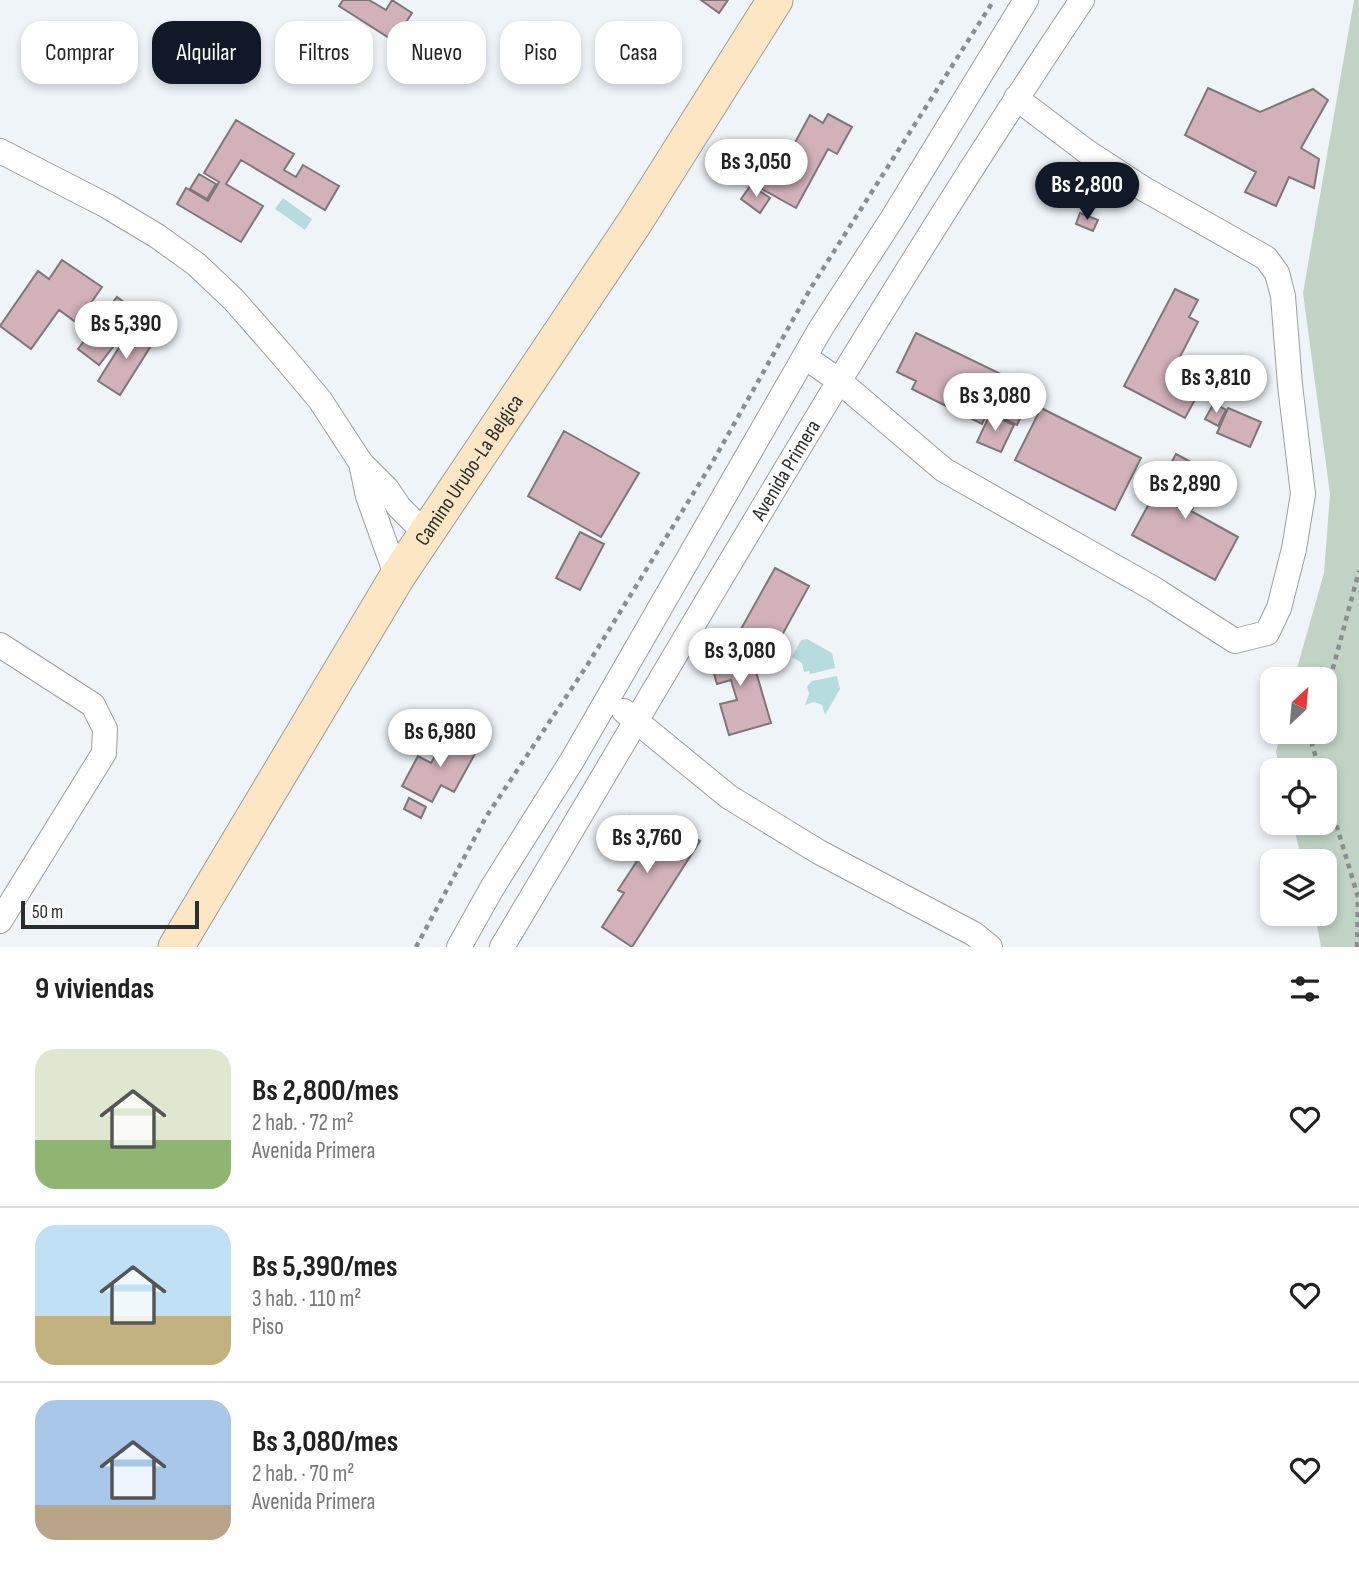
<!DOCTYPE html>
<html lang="es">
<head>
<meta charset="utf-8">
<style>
	body { margin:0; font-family:"Sofia Sans Condensed",sans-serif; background:#f2f2f2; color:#222; height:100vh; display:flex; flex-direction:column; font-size:26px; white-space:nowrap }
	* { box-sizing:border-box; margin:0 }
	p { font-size:23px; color:#767676 }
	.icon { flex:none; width:38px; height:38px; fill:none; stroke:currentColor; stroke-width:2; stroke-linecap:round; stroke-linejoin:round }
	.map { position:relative; height:947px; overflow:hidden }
	.panel { display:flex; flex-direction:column; background:#fff; flex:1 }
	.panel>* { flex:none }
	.hud { position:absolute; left:21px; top:21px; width:700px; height:63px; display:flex; gap:14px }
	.needle { width:46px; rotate:26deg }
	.fabs { position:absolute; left:1260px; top:667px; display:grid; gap:14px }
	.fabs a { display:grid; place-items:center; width:77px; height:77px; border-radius:14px; background:#fff; box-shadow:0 4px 10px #0003; font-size:35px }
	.scale { position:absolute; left:21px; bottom:18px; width:178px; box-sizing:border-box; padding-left:7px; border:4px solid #2a2c2e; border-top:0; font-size:19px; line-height:24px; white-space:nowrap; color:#2a2c2e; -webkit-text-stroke:5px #fff; paint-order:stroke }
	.price { position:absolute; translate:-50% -60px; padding:0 16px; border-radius:24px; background:#fff; color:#222; font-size:23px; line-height:46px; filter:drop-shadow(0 2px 4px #0008) }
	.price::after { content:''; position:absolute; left:50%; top:42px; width:21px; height:16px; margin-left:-10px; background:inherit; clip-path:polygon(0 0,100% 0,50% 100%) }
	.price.current { background:#111827; color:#fff }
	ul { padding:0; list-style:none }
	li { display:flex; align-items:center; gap:21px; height:175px; padding:0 35px }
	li+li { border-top:2px solid #e0e0e0 }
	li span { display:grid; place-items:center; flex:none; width:196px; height:140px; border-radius:21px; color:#555 }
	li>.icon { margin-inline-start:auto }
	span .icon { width:84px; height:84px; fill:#fffc; stroke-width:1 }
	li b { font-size:30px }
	h2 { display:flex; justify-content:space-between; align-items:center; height:84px; padding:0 35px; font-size:30px }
	.tag { padding:0 24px; border-radius:21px; background:#fff; box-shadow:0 4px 10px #0003; font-size:24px; line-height:63px }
	.tag.current { background:#111827; color:#fff }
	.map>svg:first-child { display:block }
	.green { fill:#c0d3c4 }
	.water { fill:#b6dcdf }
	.building { fill:#d2b1bb; stroke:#7d7779; stroke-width:2 }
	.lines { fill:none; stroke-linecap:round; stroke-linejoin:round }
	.minor-casing { stroke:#999ea2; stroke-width:26 }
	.secondary-casing { stroke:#999ea2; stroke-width:37 }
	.path { stroke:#8a8e91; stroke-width:4.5; stroke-dasharray:5 5; stroke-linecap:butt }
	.minor { stroke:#fff; stroke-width:24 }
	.secondary { stroke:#fde6c3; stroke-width:35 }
	.labels { text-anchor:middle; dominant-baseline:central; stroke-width:7; stroke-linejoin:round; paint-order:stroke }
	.street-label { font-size:21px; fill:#2a2c2e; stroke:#fff }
</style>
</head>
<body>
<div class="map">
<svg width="1359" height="947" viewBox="0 0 1359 947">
	<rect width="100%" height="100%" fill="#eff4f9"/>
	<!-- green -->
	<path class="green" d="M1354,0H1359V947H1321L1315,914H1325V861H1302L1293,823L1325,822V770H1280L1276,752L1281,732H1325V679H1294L1324,573L1330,494L1303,293Z"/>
	<!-- water -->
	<path class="water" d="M283,198L312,219L305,230L275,209Z
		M807,639L832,653L835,668L810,674L809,671L804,672L802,663L792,657L801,640Z
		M837,676L840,689L825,715L822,705L814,702L805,705L809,694L807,686L812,681Z"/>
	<!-- building -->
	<path class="building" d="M343,0H369L386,10L392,0L412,13L394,41L339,6Z
		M701,0H728L719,13Z
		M1208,88L1260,112L1313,89L1328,100L1301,148L1319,159L1314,188L1289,177L1276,206L1245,192L1256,172L1185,135Z
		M828,114L852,127L837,154L828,149L796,208L751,183L768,152L785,161L810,115L823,123Z
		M236,120L294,154L284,170L296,177L303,165L339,186L325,210L241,160L226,184L263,206L241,242L177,204L186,188L208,201L219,182L204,173Z
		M199,174L216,184L207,199L190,189Z
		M751,185L770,198L760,213L741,199Z
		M1080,213L1098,220L1093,231L1076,224Z
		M62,260L102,287L77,323L59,310L31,349L0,326L38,271L49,279Z
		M1175,289L1198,300L1189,317L1198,322L1169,378L1198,394L1185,418L1124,386Z
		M117,297L139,313L99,365L78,349Z
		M132,327L154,341L120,395L98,381Z
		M916,333L1034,390L1017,425L988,411L982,424L912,389L916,381L897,372Z
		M1214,403L1226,410L1218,426L1205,419Z
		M1041,408L1141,458L1115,510L1015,460Z
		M1228,408L1261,422L1250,447L1217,433Z
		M990,414L1014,425L1001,452L977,442Z
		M564,431L639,473L601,537L528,496Z
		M1176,454L1211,473L1191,511L1238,537L1215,580L1132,535Z
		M580,532L604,544L580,590L556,578Z
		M775,568L809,586L775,648L741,629Z
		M747,641L771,723L729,735L720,704L737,700L731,680L717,684L708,652Z
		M447,734L477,750L454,792L441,785L432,802L402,786L418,756L431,763Z
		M409,798L426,807L421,818L404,809Z
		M630,816L663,837L672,823L700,841L632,947L602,927L624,893L618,890L637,861L612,845Z"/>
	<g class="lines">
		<defs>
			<g id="minor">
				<path d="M0,151L107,206L157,236L196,264L234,300L283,356L320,400L361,463L387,489L399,507L426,534"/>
				<path d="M805,357L838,380L944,470L1154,589L1235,641L1267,633L1279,608L1294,549L1303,494L1290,385L1283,296L1277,273L1266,258L1144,189L1086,151L1016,98"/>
				<path d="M361,463L368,496L397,577"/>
				<path d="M0,645L93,705L105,729L104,753L0,921"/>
				<path d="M624,711L729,797L819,852L974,934L990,947"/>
				<path d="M459,947L492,888L573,759L821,328L892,219L1026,0"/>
				<path id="s1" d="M502,947C692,629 875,308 1082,0"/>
			</g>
			<g id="secondary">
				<path id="s2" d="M176,947L397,577L635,222L775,0"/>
			</g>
		</defs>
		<!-- minor casing -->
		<use href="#minor" class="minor-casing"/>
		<!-- secondary casing -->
		<use href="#secondary" class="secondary-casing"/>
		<!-- path -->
		<path class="path" d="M1325,698L1359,571
			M1316,732L1312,745L1320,770
			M1325,787L1358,897L1357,947
			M416,947L486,817L588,664L712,463L812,286L994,0"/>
		<!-- minor -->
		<use href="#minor" class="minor"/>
		<!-- secondary -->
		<use href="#secondary" class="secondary"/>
	</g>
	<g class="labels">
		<!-- street labels -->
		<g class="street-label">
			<text stroke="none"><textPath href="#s1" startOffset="555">Avenida Primera</textPath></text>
			<text stroke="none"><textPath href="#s2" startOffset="560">Camino Urubo-La Belgica</textPath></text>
		</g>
	</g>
</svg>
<div class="fabs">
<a><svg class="needle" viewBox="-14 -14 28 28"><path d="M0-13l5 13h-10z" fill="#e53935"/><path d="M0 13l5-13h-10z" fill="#767676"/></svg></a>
<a><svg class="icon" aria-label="locate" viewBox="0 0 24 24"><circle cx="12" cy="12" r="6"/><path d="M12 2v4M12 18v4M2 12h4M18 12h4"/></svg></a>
<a><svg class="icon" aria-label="layers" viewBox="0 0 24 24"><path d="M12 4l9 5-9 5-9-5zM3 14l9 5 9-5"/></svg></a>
</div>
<div class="scale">50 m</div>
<b class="price" style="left:756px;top:199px">Bs 3,050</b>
<b class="price current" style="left:1087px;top:222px">Bs 2,800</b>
<b class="price" style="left:126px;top:361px">Bs 5,390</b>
<b class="price" style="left:1216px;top:415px">Bs 3,810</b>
<b class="price" style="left:995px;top:433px">Bs 3,080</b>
<b class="price" style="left:1185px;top:521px">Bs 2,890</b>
<b class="price" style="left:740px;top:688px">Bs 3,080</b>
<b class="price" style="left:440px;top:769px">Bs 6,980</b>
<b class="price" style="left:647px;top:875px">Bs 3,760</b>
<div class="hud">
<a class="tag">Comprar</a>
<a class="tag current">Alquilar</a>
<a class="tag">Filtros</a>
<a class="tag">Nuevo</a>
<a class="tag">Piso</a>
<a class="tag">Casa</a>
</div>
</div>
<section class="panel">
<h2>9 viviendas<svg class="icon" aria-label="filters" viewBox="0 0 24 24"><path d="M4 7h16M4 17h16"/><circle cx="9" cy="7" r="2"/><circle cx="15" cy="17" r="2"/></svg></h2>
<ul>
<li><span style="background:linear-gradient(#dfe7d0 65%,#8fb573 0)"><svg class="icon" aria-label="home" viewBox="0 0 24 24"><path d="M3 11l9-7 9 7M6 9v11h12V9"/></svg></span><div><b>Bs 2,800/mes</b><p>2 hab. · 72 m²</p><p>Avenida Primera</p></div><svg class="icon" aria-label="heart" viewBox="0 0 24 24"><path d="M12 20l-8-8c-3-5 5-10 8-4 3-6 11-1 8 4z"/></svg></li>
<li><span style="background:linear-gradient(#bfe0f5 65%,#c2b280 0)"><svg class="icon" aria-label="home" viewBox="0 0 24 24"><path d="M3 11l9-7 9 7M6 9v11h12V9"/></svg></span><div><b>Bs 5,390/mes</b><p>3 hab. · 110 m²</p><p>Piso</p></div><svg class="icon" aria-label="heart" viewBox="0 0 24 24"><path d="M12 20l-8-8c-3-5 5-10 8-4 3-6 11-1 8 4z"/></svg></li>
<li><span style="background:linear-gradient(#a9c7e8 75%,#b9a48a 0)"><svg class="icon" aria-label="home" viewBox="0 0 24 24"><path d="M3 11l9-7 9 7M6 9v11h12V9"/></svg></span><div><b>Bs 3,080/mes</b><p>2 hab. · 70 m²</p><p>Avenida Primera</p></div><svg class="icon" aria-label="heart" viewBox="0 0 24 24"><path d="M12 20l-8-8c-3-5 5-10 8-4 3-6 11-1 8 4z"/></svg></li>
</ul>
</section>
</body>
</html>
